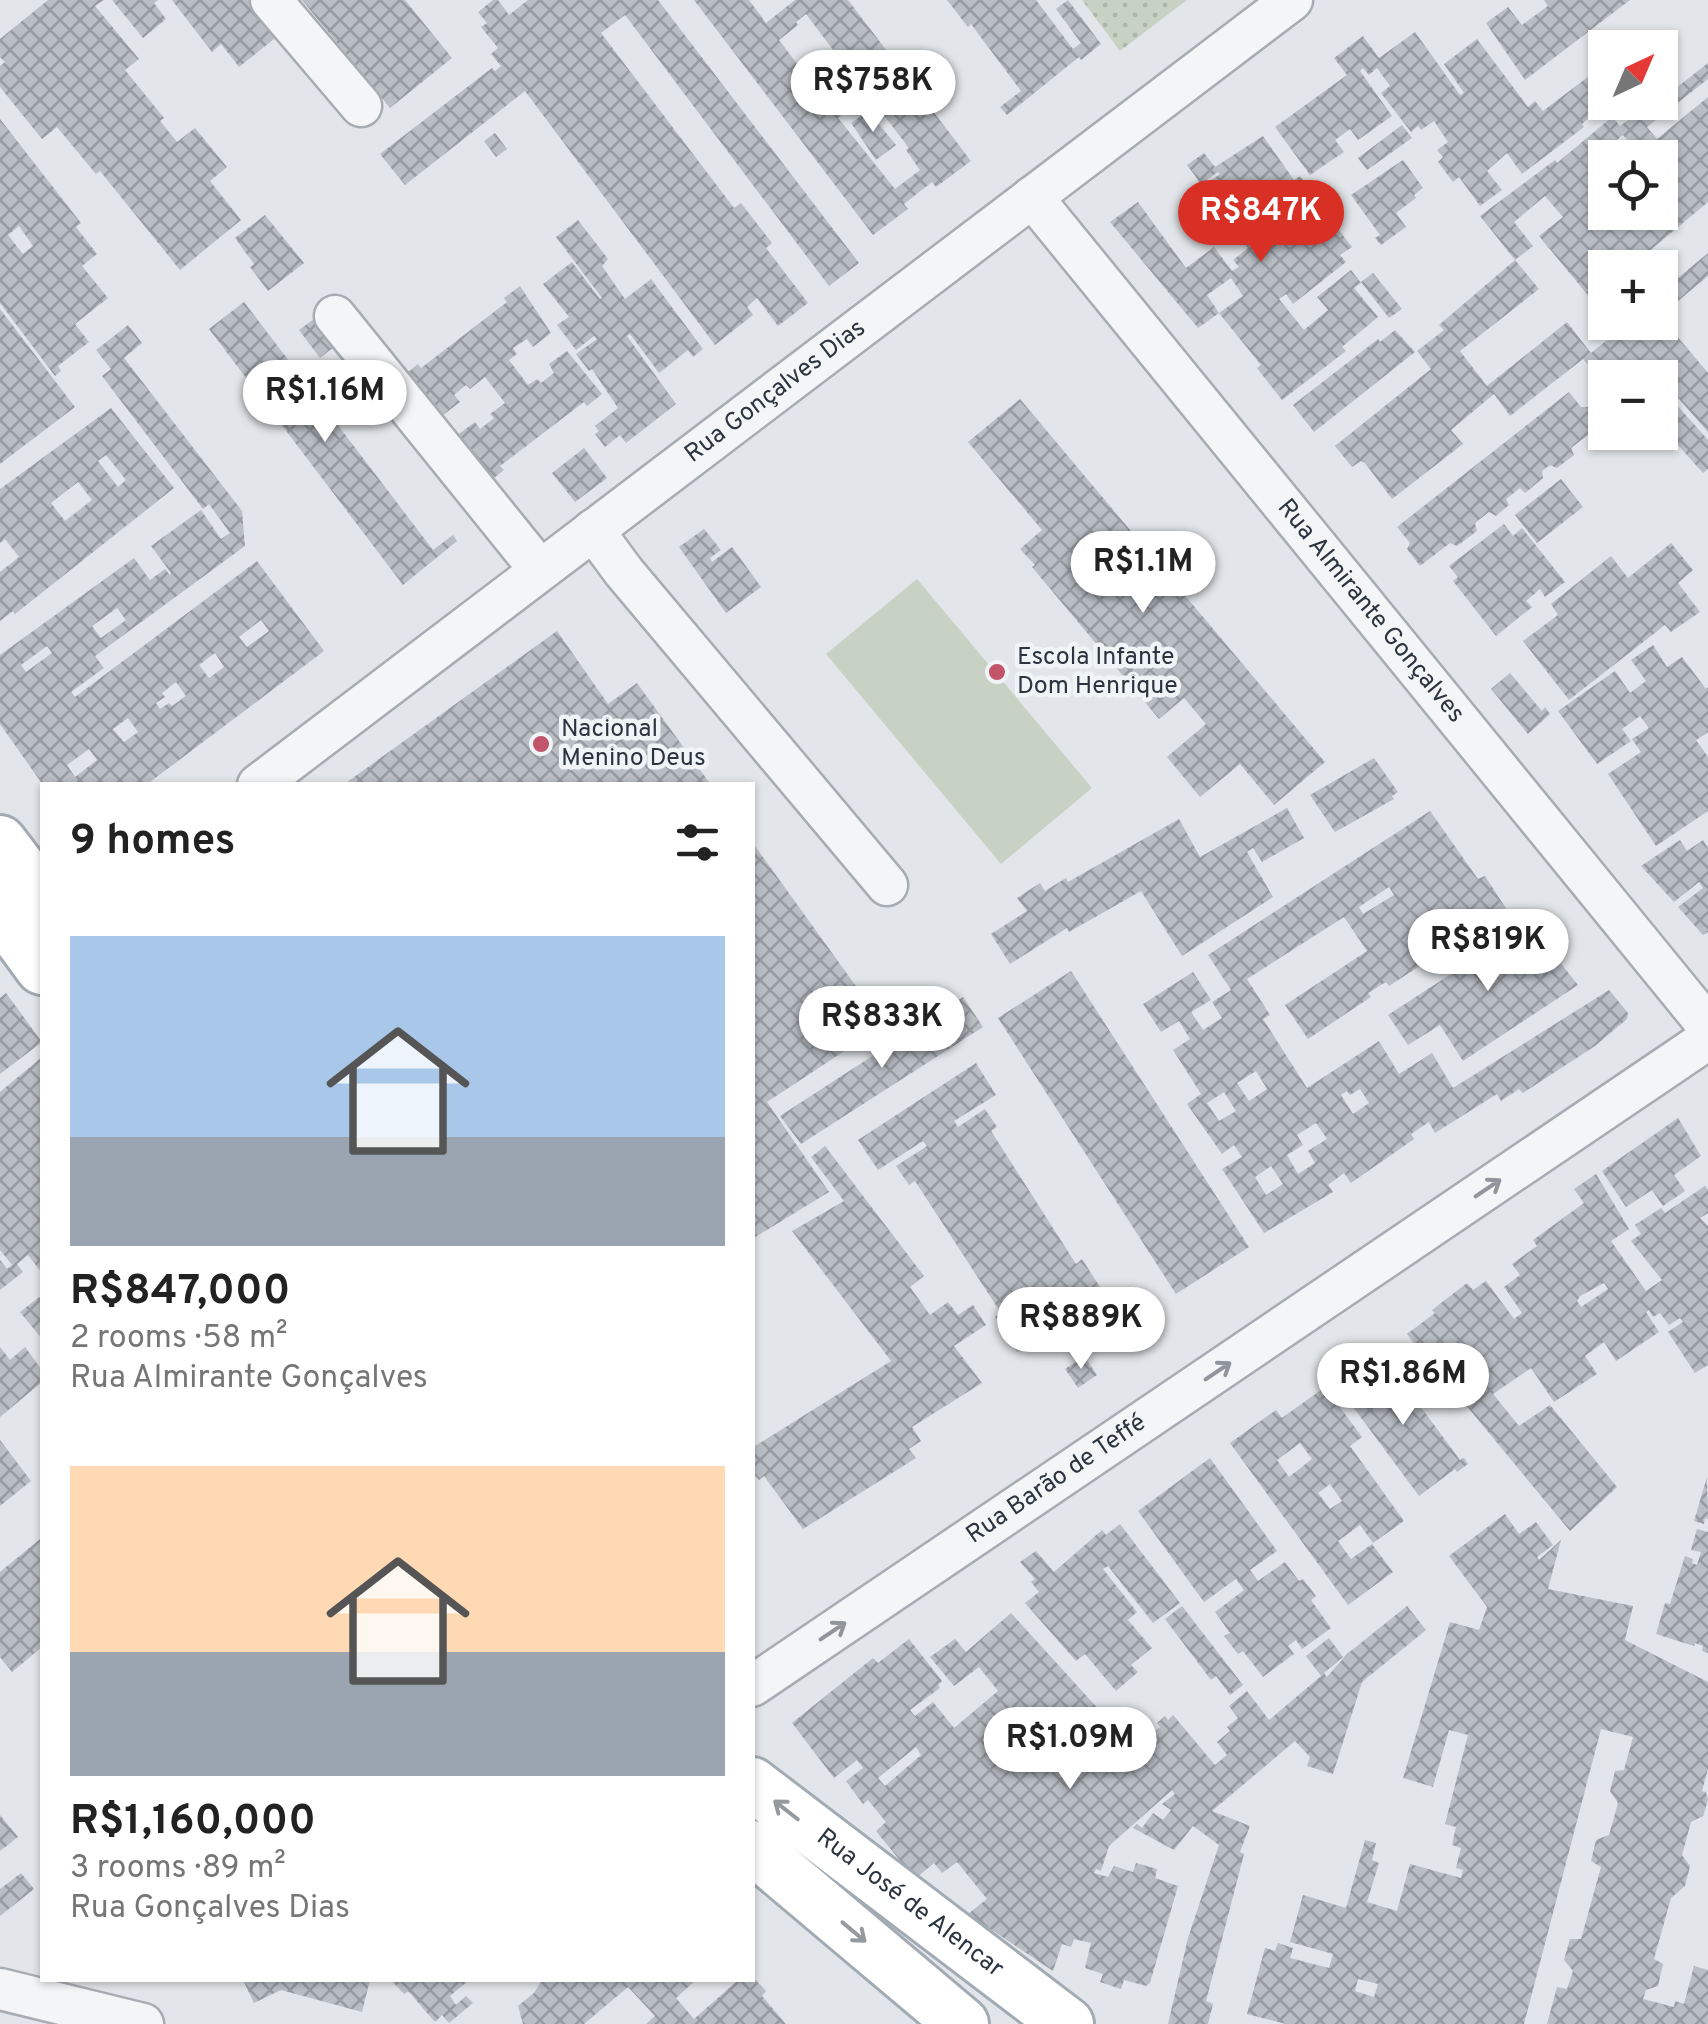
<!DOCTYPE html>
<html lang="en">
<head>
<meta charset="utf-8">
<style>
	body { margin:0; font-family:Overpass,sans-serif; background:#f6f6f6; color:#222; height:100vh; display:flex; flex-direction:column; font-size:38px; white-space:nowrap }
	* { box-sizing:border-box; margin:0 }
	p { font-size:32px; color:#767676 }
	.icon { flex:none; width:55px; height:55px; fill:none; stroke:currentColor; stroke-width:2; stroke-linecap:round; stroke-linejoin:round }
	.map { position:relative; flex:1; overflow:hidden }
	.drawer { position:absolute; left:40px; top:782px; width:715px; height:1200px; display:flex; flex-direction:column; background:#fff; border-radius:0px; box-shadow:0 2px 8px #0004 }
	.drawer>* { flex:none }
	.needle { width:65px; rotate:44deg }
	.controls { position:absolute; left:1588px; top:30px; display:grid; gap:20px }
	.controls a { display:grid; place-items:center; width:90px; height:90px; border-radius:0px; background:#fff; box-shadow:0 2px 8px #0004; font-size:50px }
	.price { position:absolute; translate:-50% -85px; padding:0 22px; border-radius:35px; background:#fff; color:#222; font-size:32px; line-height:65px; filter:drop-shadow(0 2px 5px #0008) }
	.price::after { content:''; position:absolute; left:50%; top:60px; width:30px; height:22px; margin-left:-15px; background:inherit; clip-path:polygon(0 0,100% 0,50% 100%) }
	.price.selected { background:#d93025; color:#fff }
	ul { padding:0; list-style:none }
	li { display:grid; align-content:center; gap:20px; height:530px; padding:0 30px }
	li span { display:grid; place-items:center; height:310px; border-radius:0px; color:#555 }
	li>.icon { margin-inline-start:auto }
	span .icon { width:180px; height:180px; fill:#fffc; stroke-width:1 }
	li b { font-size:42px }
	h2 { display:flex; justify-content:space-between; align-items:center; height:120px; padding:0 30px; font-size:42px }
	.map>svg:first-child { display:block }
	.park { fill:url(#park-dots) }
	.pitch { fill:#c8d2c4 }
	.building { fill:url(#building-cross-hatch); fill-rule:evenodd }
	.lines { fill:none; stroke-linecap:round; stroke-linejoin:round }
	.minor-casing { stroke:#a7acb3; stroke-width:45 }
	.major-casing { stroke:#a2aab3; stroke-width:58 }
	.minor { stroke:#f4f5f7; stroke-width:40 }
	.major { stroke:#fff; stroke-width:52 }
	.oneway { stroke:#90949b }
	.oneway2 { stroke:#959a9f }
	.poi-dot { fill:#c1536a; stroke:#f1f4f6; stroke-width:4 }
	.labels { text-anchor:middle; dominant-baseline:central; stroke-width:9; stroke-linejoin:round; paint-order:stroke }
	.street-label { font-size:25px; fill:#2b343f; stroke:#f1f4f6 }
	.poi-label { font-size:25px; fill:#2b343f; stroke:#f1f4f6; text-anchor:start }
</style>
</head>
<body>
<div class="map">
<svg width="1708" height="2024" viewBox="0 0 1708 2024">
	<defs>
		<pattern id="park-dots" width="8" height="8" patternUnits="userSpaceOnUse" patternTransform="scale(2.5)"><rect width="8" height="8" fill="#c8d2c4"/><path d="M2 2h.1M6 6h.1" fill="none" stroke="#acb5a9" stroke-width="1.8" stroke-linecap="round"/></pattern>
		<pattern id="building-cross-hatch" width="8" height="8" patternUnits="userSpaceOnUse" patternTransform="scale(2.5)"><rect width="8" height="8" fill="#b9bec5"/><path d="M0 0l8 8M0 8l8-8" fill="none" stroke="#979ba1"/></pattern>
	</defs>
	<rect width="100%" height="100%" fill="#e2e5e9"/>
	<!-- park -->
	<path class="park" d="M1082,0H1187L1120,51Z"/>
	<!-- pitch -->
	<path class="pitch" d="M917,579L1092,788L1001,864L826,654Z"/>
	<!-- building -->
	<path class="building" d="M48,0H104L95,6L139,59L125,70L164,118L160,121L177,142L195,128L227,167L210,181L241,220L180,270L100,171L96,174L57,127L42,139L0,87V66L5,62L0,57V39Z
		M112,0H158L154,3L166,19L143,38Z
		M172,0H266L289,27L239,67L221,44L212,52Z
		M302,0H405L452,58L390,108Z
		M493,0H498L509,15L528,0H658L859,263L829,286L625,15L601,33L734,208L741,203L772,243L766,248L808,303L778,326L757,298L747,307L753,315L715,345L525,91L405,185L380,154L492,68L495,71L501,66L491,54L498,48L481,27L487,23L478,12Z
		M694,0H749L766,23L795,0H848L971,161L936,187L932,182L904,204L908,209L873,235ZM806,14L855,79L826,102L779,40L798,25L796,22ZM866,92L909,148L906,150L920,170L895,189L838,118Z
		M947,0H1036L1073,49L1081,43L1056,9L1068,0L1101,44L1081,60L1079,57L1007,115L1000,107L1021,91L971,24L968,27Z
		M1544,0H1630L1525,80L1486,23L1508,7L1522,25L1548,6Z
		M1415,32L1460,95L1464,93L1444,64L1477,39L1528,107L1535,101L1543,111L1605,64V102H1619L1596,119L1593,115L1582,124L1584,127L1522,174L1507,153L1487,171L1502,190L1480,206L1459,177L1453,182L1438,162L1443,157L1437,150L1448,142L1434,121L1421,130L1418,126L1411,132L1381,93L1390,86L1377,68L1369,75L1363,68L1360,71L1392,116L1358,140L1350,129L1335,140L1344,152L1310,175L1275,127L1347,75L1334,58L1363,36L1379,58Z
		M1708,63V79L1647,127L1657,139L1708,97V202L1629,268H1605V287L1591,299L1539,236L1563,217L1545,196L1514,222L1533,246L1515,260L1539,289L1460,351L1487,386L1567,322L1591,353L1626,325L1635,335L1650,322H1660V293L1708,253V276L1660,316L1708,373V432L1672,391L1667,394L1708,440V469L1703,473L1660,425V378H1605V385L1583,359L1510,416L1494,394L1451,430L1463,444L1392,499L1365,463L1361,461L1352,467L1335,446L1431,369L1417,351L1444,330L1439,325L1515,260L1480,216L1555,160L1557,163L1612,117L1620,126L1636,114L1639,117ZM1623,135L1639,154L1635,158H1660V212H1605V172L1594,158Z
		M868,111L896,145L876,160L851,123Z
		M0,119L81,223L76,227L97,254L82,266L108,298L75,324L89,342L58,366L61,371L55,376L0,303ZM19,226L33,246L23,254L8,235Z
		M1402,125L1412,138L1367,170L1358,158Z
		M495,133L507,149L496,157L484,141Z
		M1263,136L1294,180L1300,176L1317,200L1314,202L1320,210L1294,229L1296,232L1325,212L1352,247L1340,255L1346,262L1293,304L1286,294L1279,299L1304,330L1328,310L1317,297L1351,270L1361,283L1354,288L1378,317L1342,347L1346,351L1282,400L1257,368L1261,365L1219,313L1243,296L1231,278L1207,295L1219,313L1198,328L1110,222L1138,202L1186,268L1214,247L1232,271L1239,267L1233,260L1248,248L1235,231L1220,242L1187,198L1220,174L1218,172L1201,184L1187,165L1204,153L1215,167Z
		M1403,160L1423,188L1414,195L1416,198L1396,213L1406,227L1381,245L1375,238L1380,235L1351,195Z
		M265,215L304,263L268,291L250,267L254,264L235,238Z
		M578,220L608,259L602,266L625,299L651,279L703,349L693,357L688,350L659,373L630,334L627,336L676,404L626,443L620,435L605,447L595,434L599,431L595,426L618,408L592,369L589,371L576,354L597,339L594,336L576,350L557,325L569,317L543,284L572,262L600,299L602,298L556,237Z
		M1373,273L1402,309L1389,318L1361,282Z
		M520,286L551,333L533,347L527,339L513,348L517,354L509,360L528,385L537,379L541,383L554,373L549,364L567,351L602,394L587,406L584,402L500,466L504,470L489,482L456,436L475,422L480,429L494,418L490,414L505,403L485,377L470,389L466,385L454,395L460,402L442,416L406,374L418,364L421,368L507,302L504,298Z
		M244,302L433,550L453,535L457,541L403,585L209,329Z
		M0,309L75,407L0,464Z
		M318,316L339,343L320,358L299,330Z
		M128,325L142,343L124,358L242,511L245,546L95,656L104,668L71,692L75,697L257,561L324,651L146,785H43L0,724V655L134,558L150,580L165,569L170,575L171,573L151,546L201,510L221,539L230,533L209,504L203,509L102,376L111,369L96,350ZM117,608L126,620L101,638L92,626ZM261,620L269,631L247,647L239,637ZM47,646L52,653L26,672L21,665ZM215,653L224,667L209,678L199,665ZM176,682L186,696L172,706L169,703L160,709L156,703L165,697L162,693ZM128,718L138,732L124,742L113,729ZM89,749L97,760L75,777L67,765Z
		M1395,330L1415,352L1314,432L1293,405L1378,339L1380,342Z
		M1569,392L1581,407H1589L1602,424L1571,448L1574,455L1557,468L1550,465L1542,471L1543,478L1525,493L1520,488L1506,499L1509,505L1496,516L1489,512L1475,523L1477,531L1457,546L1450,543L1420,566L1407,549L1410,543L1397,527Z
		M1020,399L1325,762L1274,805L1240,764L1200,797L1167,757L1206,724L1184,698L1159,719L1032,567L1035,565L1020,549L1042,530L968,442Z
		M111,408L174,488L15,614L13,611L0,621V572L19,557L5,539L0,543V489ZM106,455L126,480L118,487L98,461ZM78,482L92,500L65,521L51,503Z
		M584,448L607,478L575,502L552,473Z
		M1561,479L1583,507L1537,543L1515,515Z
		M1504,524L1513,536L1522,528L1565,582L1545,597L1540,589L1526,601L1532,607L1496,636L1453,581L1458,577L1449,566Z
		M704,529L721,550L710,558L712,562L732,547L761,587L726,613L679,547Z
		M1671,543L1693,570L1678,583L1700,612L1671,632L1665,625L1569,700L1523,641L1558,615L1551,604L1611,556L1628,578Z
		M557,631L608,704L637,683L711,785H343Z
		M1653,645L1667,667L1682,657L1706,689L1708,687V732L1696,740L1708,757V811L1656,846L1608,774L1641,752L1632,739L1649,728L1640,716L1622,729L1631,741L1597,764L1558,711L1615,671L1630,693L1646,681L1631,660Z
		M1510,673L1542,711L1545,707L1550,714L1528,734L1491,689Z
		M1374,758L1398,792L1392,796L1394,799L1335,832L1310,795Z
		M1287,808L1304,838L1262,862L1253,848L1247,852L1273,897L1182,956L1141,891L1069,932L1067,928L1010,964L991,934L1027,911L1017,898L1040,883L1045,891L1066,878L1068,882L1179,819L1200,857Z
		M1430,811L1478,879L1485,876L1507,910L1481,927L1478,924L1470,929L1472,932L1389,986L1386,982L1368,993L1371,997L1308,1039L1285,1005L1367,951L1344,917L1247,979L1270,1015L1263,1019L1307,1088L1379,1041L1399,1074L1432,1053L1453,1088L1609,990L1628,1013L1627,1019L1595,1046L1523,1093L1519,1089L1501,1101L1497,1094L1435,1133L1429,1122L1411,1134L1414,1139L1351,1183L1344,1173L1328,1185L1333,1192L1264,1233L1222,1169L1242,1157L1234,1145L1222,1154L1187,1104L1201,1094L1173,1050L1190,1039L1179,1021L1161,1032L1143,1004L1193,972L1211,1000L1191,1012L1203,1030L1222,1018L1212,1002L1231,990L1208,955ZM1389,887L1394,895L1363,914L1359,907ZM1256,1071L1267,1089L1249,1101L1237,1083ZM1360,1089L1369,1103L1353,1114L1341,1095L1347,1091L1350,1095ZM1224,1092L1236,1111L1219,1121L1207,1103ZM1316,1123L1327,1139L1308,1151L1315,1163L1298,1174L1287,1155L1303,1145L1297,1135ZM1271,1166L1283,1184L1266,1195L1255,1177Z
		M1680,840L1687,851L1703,840L1708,848V932L1703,935L1678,907L1703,888L1699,882L1674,902L1641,866Z
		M752,842L884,1025L767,1102L829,1192L752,1239Z
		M1529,923L1578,985L1463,1061L1440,1025L1408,1045L1388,1015Z
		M1071,971L1249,1247L1176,1294L998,1018Z
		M6,993L42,1042L0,1074V998Z
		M963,997L983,1027L801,1144L780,1116Z
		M42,1057V1273L28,1255L17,1264L23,1272L0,1290V1260L7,1269L12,1265L0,1250V1092Z
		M976,1063L996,1095L954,1121L958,1127L985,1109L997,1127L991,1131L1076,1264L1082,1259L1105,1295L1017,1352L995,1317L1001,1313L915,1181L909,1185L896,1166L927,1146L923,1141L878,1170L858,1140Z
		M1678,1118L1701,1156L1674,1175L1685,1191L1663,1206L1652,1190L1626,1207L1602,1171Z
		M825,1146L924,1276L910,1287L930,1315L948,1302L958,1315L973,1305L986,1325L954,1346L982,1383L912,1427L921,1441L909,1449L916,1458L803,1529L764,1476L759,1480L752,1472V1448L891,1361L792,1231L844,1201L811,1157Z
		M1596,1174L1629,1229L1611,1241L1646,1291L1662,1280L1631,1241L1641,1234L1635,1225L1661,1208L1665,1213L1705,1186L1708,1190V1213L1700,1218L1708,1226V1365L1695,1373L1668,1332L1683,1322L1680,1318L1669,1325L1660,1313L1653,1317L1649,1310L1646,1312L1659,1332L1616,1361L1604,1342L1585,1356L1597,1374L1554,1402L1531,1368L1493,1394L1519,1426L1550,1405L1617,1487L1570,1531L1455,1392L1479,1375L1477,1372L1485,1366L1477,1355L1443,1383L1407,1334L1435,1313L1432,1310L1467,1283L1473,1290L1486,1281L1514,1319L1522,1313L1504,1287L1520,1275L1512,1264L1537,1246L1533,1240L1584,1203L1574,1189ZM1604,1283L1608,1289L1581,1307L1577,1301L1580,1296Z
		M42,1295V1339L20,1312Z
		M0,1347L10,1360L25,1347L42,1370V1382L0,1417Z
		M1084,1356L1097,1375L1078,1388L1065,1369Z
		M1386,1360L1460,1460L1464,1458L1468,1464L1457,1472L1455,1469L1419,1496L1342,1392Z
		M1325,1387L1362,1437L1350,1446L1404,1521L1373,1543L1360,1525L1338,1541L1351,1559L1372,1544L1393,1572L1348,1605L1230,1443L1276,1410L1282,1418ZM1300,1443L1312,1459L1289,1477L1277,1460ZM1330,1484L1342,1501L1330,1509L1318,1493Z
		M0,1440L31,1481L0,1506Z
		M1210,1458L1277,1551L1250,1570L1258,1581L1285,1562L1299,1581L1303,1579L1316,1596L1311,1600L1331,1628L1302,1649L1296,1640L1288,1646L1294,1654L1263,1677L1243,1651L1238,1654L1224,1636L1230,1633L1215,1612L1244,1590L1236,1579L1204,1602L1138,1511Z
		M1707,1477L1708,1519L1705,1518L1704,1524L1694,1521Z
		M1505,1514L1519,1534L1536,1522L1553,1545L1537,1557L1539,1560L1561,1540L1548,1589L1633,1606L1625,1640L1708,1682V1769L1702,1791L1706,1792L1708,1800L1703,1816L1691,1822L1682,1855L1690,1866L1685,1886L1671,1898L1654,1959L1663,1964L1658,1986L1646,1990L1643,1999L1674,2007L1675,2001L1684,2004L1694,1966L1708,1970V2024H1547L1557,1987L1567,1989L1573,1971L1564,1960L1570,1939H1581L1601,1867L1591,1861L1596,1840L1609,1835L1618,1803L1610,1791L1615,1771L1624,1770L1633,1737L1601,1729L1524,2024H1286L1247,2014L1265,1948L1275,1951L1278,1943L1293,1948L1290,1958L1329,1968L1333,1954L1290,1942L1303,1895L1346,1908L1365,1840L1376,1843L1372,1860L1379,1863L1367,1902L1397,1911L1410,1864L1461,1878L1463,1870L1456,1868L1461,1848L1452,1845L1456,1827L1445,1824L1468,1735L1449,1730L1433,1787L1403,1778L1450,1622L1479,1630L1487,1607L1449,1556ZM1358,1979L1378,1984L1374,1997L1355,1991Z
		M1120,1524L1180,1603L1153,1623L1108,1566L1103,1569L1137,1612L1128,1620L1152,1648L1131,1665L1138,1672L1116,1691L1085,1654L1076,1661L1025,1603L1039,1592L1031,1582L1035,1579L1020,1562L1036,1551L1054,1572L1102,1530L1106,1535Z
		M1697,1529L1708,1532V1653L1702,1651L1703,1646L1695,1643L1694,1646L1656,1634L1665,1603L1670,1604L1685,1556L1693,1559L1692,1563L1697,1565L1701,1552L1691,1550Z
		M40,1539L42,1647L12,1672L0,1657V1572Z
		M1182,1606L1243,1685L1230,1695L1216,1676L1211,1680L1165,1619Z
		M1407,1606L1426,1630L1362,1682L1333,1774L1307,1766L1310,1757L1295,1741L1212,1811L1250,1826L1240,1852L1244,1854L1206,2001L1213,2004L1208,2024H1168L1188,1938L1219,1845L1193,1826L1174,1850L1133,1828L1137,1824L1142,1828L1153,1813L1163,1820L1171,1810L1162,1804L1175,1794L1172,1790L1109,1846L1101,1871L1096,1869L1094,1873L1108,1877L1114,1866L1133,1872L1136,1863L1157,1869L1155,1878L1178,1886L1150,1983L1146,1986L1124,1980L1121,1989L1100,1982L1103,1974L1085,1968L1091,1943L1074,1939L1071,1947L1062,1944L1053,1971L968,1914L987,1899L957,1862L942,1873L934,1863L915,1879L876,1831L886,1822L868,1800L863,1804L846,1781L863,1768L857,1760L834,1778L792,1723L873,1658L878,1663L909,1639L942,1681L938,1685L940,1688L910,1710L915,1716L933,1702L954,1728L998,1691L979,1667L954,1686L930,1657L955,1639L966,1652L1011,1613L1133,1747L1139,1742L1135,1738L1147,1729L1151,1734L1160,1727L1157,1723L1165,1716L1168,1720L1173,1715L1215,1765L1227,1755L1217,1742L1230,1731L1227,1727L1238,1718L1229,1706L1247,1691L1269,1720L1321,1676L1306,1656L1329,1638L1343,1657L1324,1673L1327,1677L1347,1654ZM916,1747L921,1755L885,1786L878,1778Z
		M0,1815L18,1837L0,1851Z
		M21,1873L34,1889L0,1916V1889Z
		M752,1976L766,1991L762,1996L786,2024H646L655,2016L628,1987L584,2024H523L518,2006L534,1993L542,1980H696L676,1998L694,2019L738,1980H752Z
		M243,1980H370L362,2012L281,1990L254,2003Z
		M391,1980H469L450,1996L456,2005L466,1996L473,2003L449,2023L442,2015L435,2022L408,1991L404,1994Z"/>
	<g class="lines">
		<defs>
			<g id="minor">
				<path d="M271,0L361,106"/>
				<path id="s1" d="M1032,197L1708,1026"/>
				<path d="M335,316L540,570"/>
				<path d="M593,530L624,572L887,885"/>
				<path id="s2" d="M258,785L1292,0"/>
				<path id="s3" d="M752,1686L1708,1039"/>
				<path d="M0,1989L143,2024"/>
			</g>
			<g id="major">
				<path d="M0,842L42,897"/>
				<path d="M0,911L42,968"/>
				<path id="s4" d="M752,1784L1067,2024"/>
				<path d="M752,1847L962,2024"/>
			</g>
		</defs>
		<!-- minor casing -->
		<use href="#minor" class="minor-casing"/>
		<!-- major casing -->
		<use href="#major" class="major-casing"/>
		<!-- minor -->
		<use href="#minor" class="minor"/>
		<!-- major -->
		<use href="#major" class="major"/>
	</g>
	<!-- one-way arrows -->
	<defs><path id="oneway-shaft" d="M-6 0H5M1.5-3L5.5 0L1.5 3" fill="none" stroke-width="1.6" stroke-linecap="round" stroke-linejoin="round" transform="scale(2.5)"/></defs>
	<g class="oneway">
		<use href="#oneway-shaft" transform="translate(1488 1188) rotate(-34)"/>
		<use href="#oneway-shaft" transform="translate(1218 1371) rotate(-34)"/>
		<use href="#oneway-shaft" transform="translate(833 1631) rotate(-34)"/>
	</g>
	<g class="oneway2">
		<use href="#oneway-shaft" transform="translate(786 1810) rotate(-142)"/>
		<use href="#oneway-shaft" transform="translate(854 1932) rotate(40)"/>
	</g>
	<!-- markers -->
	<g class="poi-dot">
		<circle cx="997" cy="672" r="10"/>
		<circle cx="541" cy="744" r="10"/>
	</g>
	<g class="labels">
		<!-- street labels -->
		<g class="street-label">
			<text stroke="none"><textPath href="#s2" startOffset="650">Rua Gonçalves Dias</textPath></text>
			<text stroke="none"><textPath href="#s1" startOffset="535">Rua Almirante Gonçalves</textPath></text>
			<text stroke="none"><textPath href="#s3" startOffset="368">Rua Barão de Teffé</textPath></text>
			<text stroke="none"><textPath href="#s4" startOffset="198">Rua José de Alencar</textPath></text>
		</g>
		<!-- poi labels -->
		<g class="poi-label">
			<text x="1017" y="658">Escola Infante<tspan x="1017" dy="29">Dom Henrique</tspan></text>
			<text x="561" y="730">Nacional<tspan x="561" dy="29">Menino Deus</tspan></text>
		</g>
	</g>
</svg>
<div class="controls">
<a><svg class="needle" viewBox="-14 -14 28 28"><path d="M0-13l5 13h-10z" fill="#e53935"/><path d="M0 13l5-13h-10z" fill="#767676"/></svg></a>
<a><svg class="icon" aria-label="locate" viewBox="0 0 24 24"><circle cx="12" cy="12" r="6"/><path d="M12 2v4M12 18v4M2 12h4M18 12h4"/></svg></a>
<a>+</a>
<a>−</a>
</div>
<b class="price" style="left:873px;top:135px">R$758K</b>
<b class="price selected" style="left:1261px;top:265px">R$847K</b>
<b class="price" style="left:325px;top:445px">R$1.16M</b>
<b class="price" style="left:1143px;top:616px">R$1.1M</b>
<b class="price" style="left:1488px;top:994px">R$819K</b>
<b class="price" style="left:882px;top:1071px">R$833K</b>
<b class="price" style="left:1081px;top:1372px">R$889K</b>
<b class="price" style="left:1403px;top:1428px">R$1.86M</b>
<b class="price" style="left:1070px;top:1792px">R$1.09M</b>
<section class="drawer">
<h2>9 homes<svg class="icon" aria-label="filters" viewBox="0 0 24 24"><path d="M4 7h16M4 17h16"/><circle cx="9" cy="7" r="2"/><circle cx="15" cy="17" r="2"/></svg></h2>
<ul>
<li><span style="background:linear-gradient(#a9c7e8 65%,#9aa5b1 0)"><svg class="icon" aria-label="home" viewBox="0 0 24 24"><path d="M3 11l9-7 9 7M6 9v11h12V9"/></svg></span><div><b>R$847,000</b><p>2 rooms · 58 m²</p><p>Rua Almirante Gonçalves</p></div></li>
<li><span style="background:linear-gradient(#ffd9b3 60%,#9aa5b1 0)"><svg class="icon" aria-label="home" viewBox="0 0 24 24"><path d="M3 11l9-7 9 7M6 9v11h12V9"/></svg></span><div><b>R$1,160,000</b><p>3 rooms · 89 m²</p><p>Rua Gonçalves Dias</p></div></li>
</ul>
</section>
</div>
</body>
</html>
